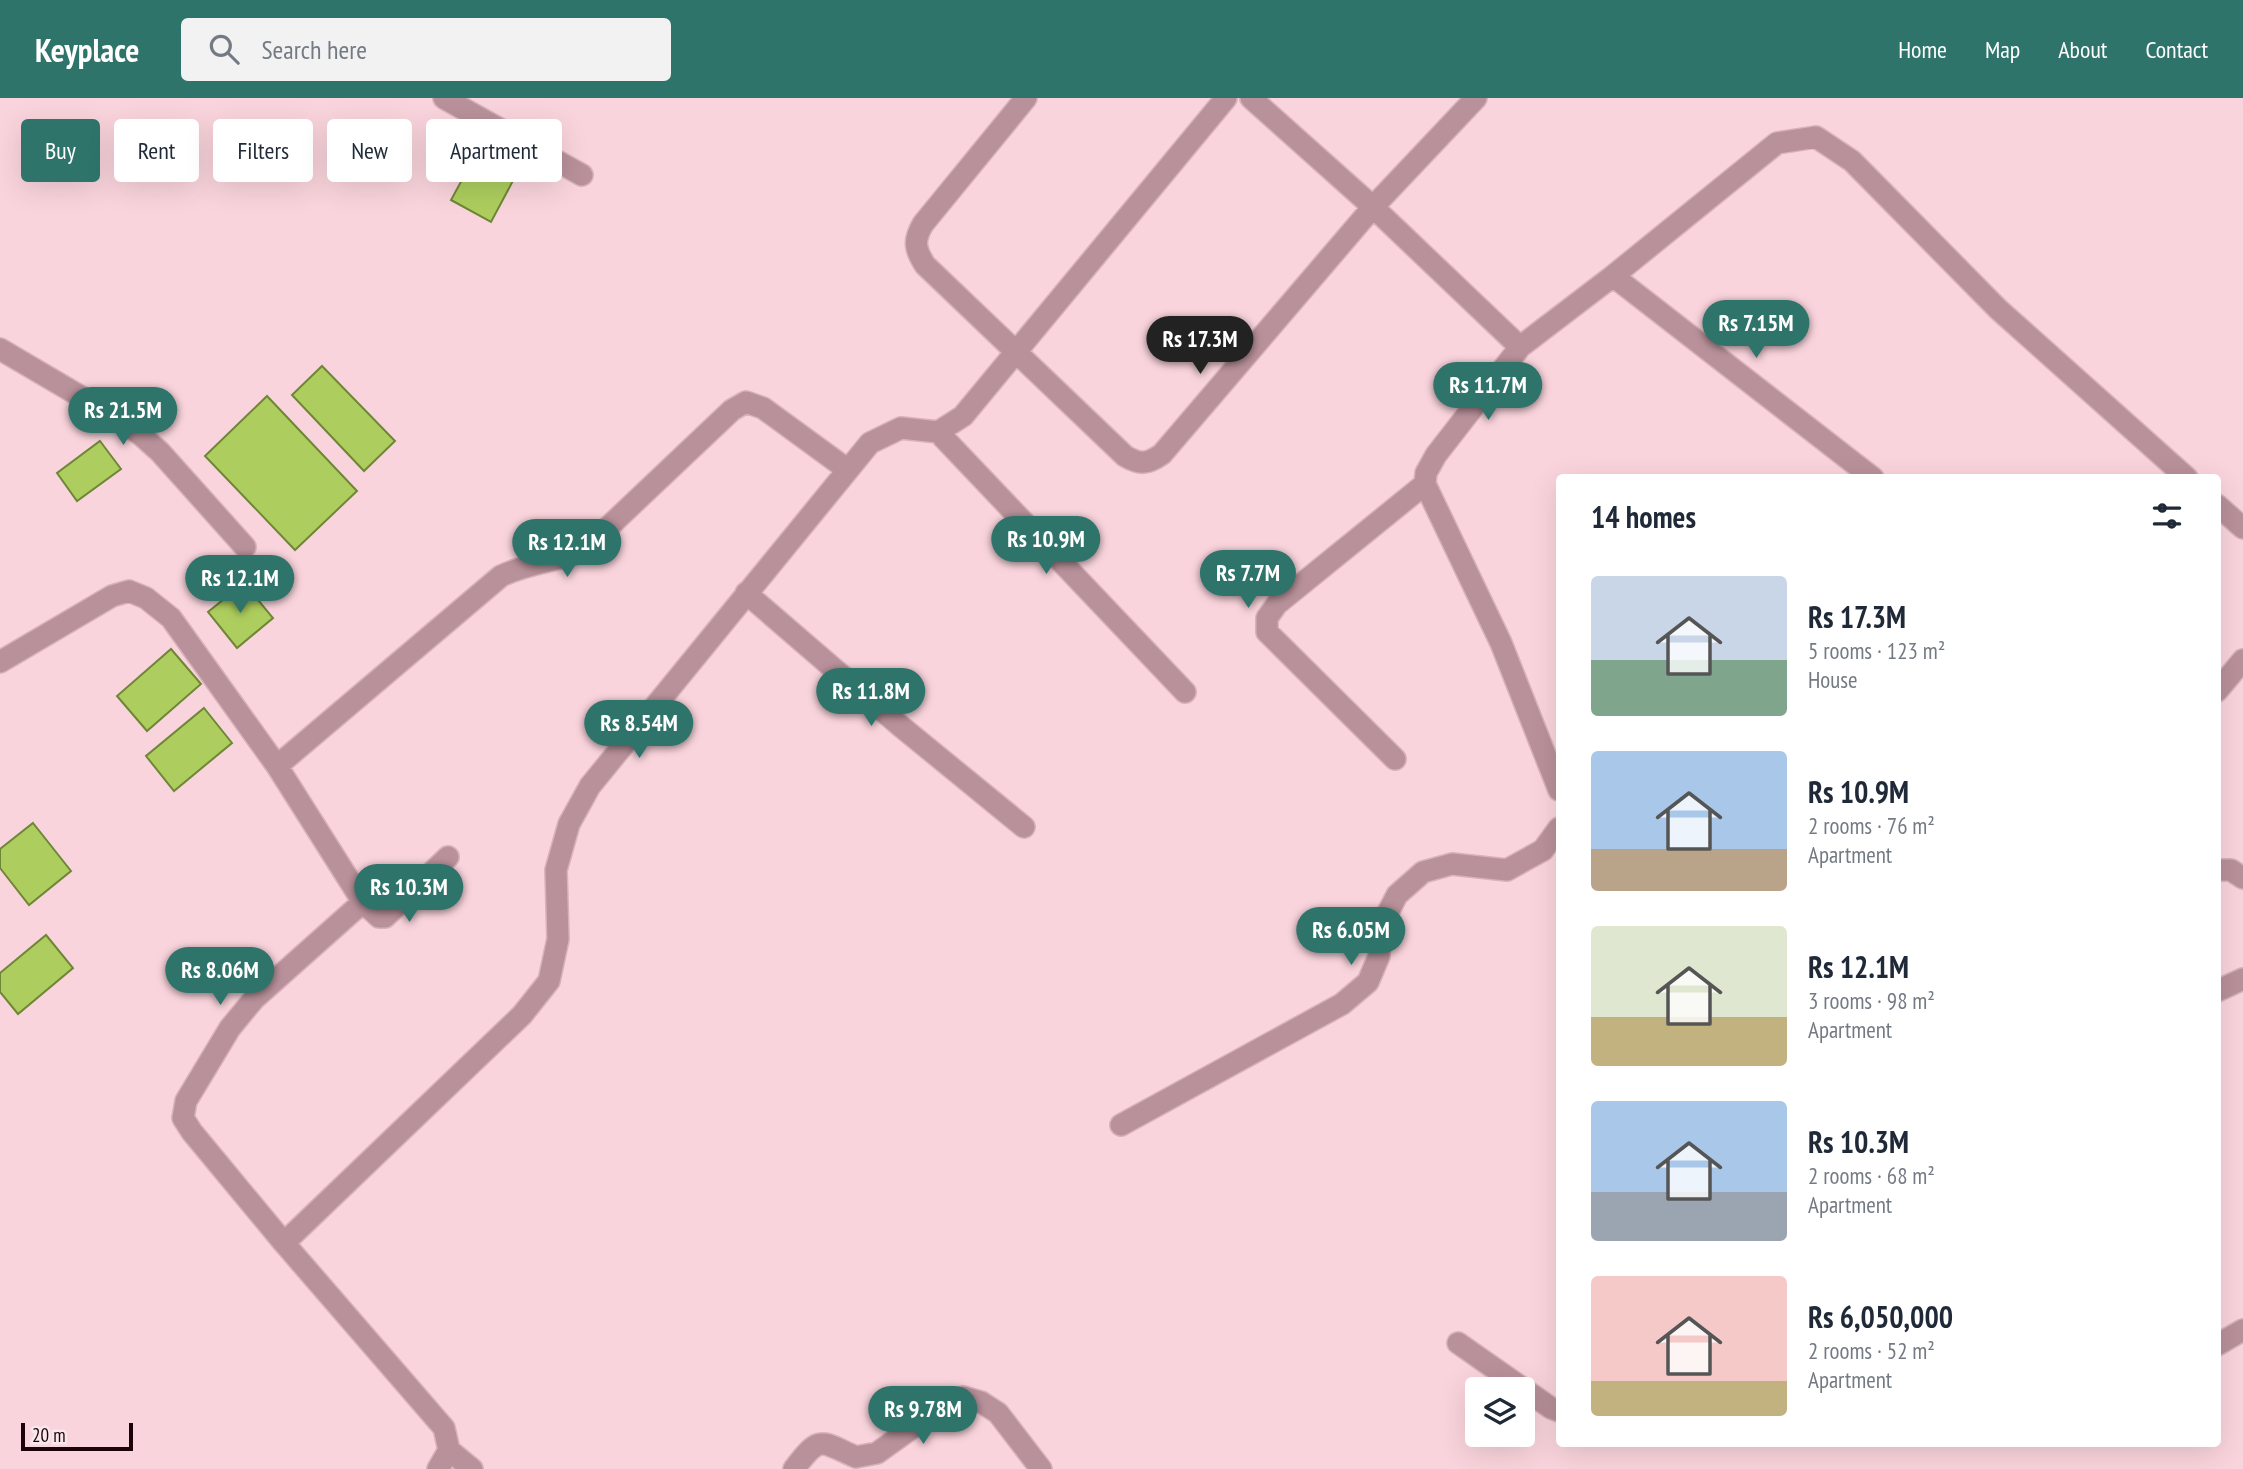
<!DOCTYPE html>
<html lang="en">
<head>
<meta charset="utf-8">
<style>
	body { margin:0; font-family:"PT Sans Narrow",sans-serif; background:#f2f2f3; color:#1f2937; height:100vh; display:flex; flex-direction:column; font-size:26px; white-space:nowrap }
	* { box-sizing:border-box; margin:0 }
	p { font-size:23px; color:#747a83 }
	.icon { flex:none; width:38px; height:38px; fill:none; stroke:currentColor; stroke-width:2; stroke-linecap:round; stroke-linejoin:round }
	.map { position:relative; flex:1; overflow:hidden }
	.drawer { position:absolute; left:1556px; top:376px; width:665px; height:973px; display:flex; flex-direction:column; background:#fff; border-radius:7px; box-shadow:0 7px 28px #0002 }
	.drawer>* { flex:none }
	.top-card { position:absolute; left:21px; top:21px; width:665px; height:63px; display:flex; gap:14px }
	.controls { position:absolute; left:1465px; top:1279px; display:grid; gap:14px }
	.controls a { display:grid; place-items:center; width:70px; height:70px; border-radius:7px; background:#fff; box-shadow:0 7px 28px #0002; font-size:35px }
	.scale { position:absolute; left:21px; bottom:18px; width:112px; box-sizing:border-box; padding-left:7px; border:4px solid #1e020a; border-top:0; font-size:19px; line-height:24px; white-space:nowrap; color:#1e020a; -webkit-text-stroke:5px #fae7eb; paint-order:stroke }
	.price { position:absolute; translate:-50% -60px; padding:0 16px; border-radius:24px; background:#2e746b; color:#fff; font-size:23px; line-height:46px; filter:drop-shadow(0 2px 4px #0008) }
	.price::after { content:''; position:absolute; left:50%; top:42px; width:21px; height:16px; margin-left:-10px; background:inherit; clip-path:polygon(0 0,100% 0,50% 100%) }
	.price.current { background:#222; color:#fff }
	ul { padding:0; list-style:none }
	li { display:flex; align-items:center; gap:21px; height:175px; padding:0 35px }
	li span { display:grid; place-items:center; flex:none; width:196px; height:140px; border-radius:7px; color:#555 }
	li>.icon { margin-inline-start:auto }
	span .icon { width:84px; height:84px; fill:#fffc; stroke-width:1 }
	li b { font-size:30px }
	h2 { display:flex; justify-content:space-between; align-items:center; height:84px; padding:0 35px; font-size:30px }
	.tag { padding:0 24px; border-radius:7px; background:#fff; box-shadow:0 7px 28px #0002; font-size:24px; line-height:63px }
	.tag.current { background:#2e746b; color:#fff }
	header { display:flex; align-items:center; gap:42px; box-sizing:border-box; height:98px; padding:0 35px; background:#2e746b; color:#fff }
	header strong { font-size:33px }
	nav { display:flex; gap:38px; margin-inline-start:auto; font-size:24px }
	.search { width:490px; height:63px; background:#f2f2f3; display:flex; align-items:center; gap:18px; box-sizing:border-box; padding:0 24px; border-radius:7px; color:#747a83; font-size:26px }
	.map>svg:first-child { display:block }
	.building { fill:#adce5e; stroke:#6f8637; stroke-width:2 }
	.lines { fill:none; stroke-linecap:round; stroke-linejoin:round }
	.lane-casing { stroke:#d7b2ba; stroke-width:24 }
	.street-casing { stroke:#d7b2ba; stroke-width:24 }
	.lane { stroke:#b9919a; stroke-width:21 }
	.street { stroke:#b9919a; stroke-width:21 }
</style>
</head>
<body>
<header>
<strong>Keyplace</strong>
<div class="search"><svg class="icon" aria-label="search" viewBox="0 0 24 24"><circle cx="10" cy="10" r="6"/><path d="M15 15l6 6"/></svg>Search here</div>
<nav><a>Home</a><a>Map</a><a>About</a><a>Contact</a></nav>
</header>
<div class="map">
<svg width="2243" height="1371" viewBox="0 0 2243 1371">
	<rect width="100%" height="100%" fill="#fad4dc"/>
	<!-- building -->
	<path class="building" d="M476,56L516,77L491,124L451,102Z
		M322,268L395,343L364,373L292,297Z
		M267,298L357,393L295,452L205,358Z
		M100,343L121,371L77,403L57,375Z
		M244,485L273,520L237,550L208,514Z
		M171,551L201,586L147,633L117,598Z
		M204,610L232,645L174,693L146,658Z
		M33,725L71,773L29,807L0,770V751Z
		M46,837L73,870L18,916L0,894V875Z"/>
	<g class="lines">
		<defs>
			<path id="lane" d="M444,0L582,77"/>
			<path id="street" d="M1026,0L923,126C913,143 915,151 925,167L1125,358C1140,367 1148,366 1162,356L1373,109L1476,0
				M1251,0L1373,109L1520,249L1613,178L1777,45L1816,39L1852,63L1998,211L2187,380
				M1613,178L1873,380
				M1520,249L1436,357L1426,375L1425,386L1501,545L1559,692
				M0,251L119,321L141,337L160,354L245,449
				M938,334L1185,594
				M2217,407L2243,430
				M746,495L898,626L1024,729
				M0,564L112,498L129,493L146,500L171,520L277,668L363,804L254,901L230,930L186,1003L183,1020L192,1034L284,1145
				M2217,593L2243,562
				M1395,661L1267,534V520L1277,506L1425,386
				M277,668L501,478C528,465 556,463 583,453L732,312L746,304L763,310L848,372
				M2217,772H2231L2243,780
				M363,804L379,819H385L448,759
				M2217,893L2243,881
				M1121,1027L1342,906L1368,884L1379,858L1380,830L1397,797L1423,774L1452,766L1507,772L1543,752L1559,730
				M1458,1245L1551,1310L1559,1313
				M2217,1247L2243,1232
				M449,1352L472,1371
				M438,1371L449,1352L444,1330L284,1145L522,917L549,883L558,841L556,772L569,726L590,688L870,345L901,330L938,334L963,318L1226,0
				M794,1371C821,1335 821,1344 856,1359L877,1355L947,1305L963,1299L981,1304L998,1315L1041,1371"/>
		</defs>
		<!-- lane casing -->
		<use href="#lane" class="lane-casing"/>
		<!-- street casing -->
		<use href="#street" class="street-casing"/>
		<!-- lane -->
		<use href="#lane" class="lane"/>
		<!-- street -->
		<use href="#street" class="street"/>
	</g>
</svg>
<div class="controls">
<a><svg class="icon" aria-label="layers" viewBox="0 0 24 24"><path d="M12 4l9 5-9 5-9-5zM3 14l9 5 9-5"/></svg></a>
</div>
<div class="scale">20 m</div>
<b class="price" style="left:1756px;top:262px">Rs 7.15M</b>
<b class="price current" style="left:1200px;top:278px">Rs 17.3M</b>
<b class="price" style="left:1488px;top:324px">Rs 11.7M</b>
<b class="price" style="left:123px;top:349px">Rs 21.5M</b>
<b class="price" style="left:1046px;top:478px">Rs 10.9M</b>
<b class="price" style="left:567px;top:481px">Rs 12.1M</b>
<b class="price" style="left:1248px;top:512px">Rs 7.7M</b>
<b class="price" style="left:240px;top:517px">Rs 12.1M</b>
<b class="price" style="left:871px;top:630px">Rs 11.8M</b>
<b class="price" style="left:639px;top:662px">Rs 8.54M</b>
<b class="price" style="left:409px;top:826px">Rs 10.3M</b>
<b class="price" style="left:1351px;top:869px">Rs 6.05M</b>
<b class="price" style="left:220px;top:909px">Rs 8.06M</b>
<b class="price" style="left:923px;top:1348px">Rs 9.78M</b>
<div class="top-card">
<a class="tag current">Buy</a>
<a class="tag">Rent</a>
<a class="tag">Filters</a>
<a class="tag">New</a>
<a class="tag">Apartment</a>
</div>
<section class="drawer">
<h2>14 homes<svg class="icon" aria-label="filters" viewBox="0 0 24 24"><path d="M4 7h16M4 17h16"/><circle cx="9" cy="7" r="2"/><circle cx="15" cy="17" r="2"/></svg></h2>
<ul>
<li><span style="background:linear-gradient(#c9d6e8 60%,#7fa58c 0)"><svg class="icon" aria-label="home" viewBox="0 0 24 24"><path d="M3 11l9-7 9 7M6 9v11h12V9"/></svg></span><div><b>Rs 17.3M</b><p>5 rooms · 123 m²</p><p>House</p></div></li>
<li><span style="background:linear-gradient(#a9c7e8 70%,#b9a48a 0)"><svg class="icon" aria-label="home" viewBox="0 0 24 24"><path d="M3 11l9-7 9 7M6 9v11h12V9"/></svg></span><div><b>Rs 10.9M</b><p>2 rooms · 76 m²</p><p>Apartment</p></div></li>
<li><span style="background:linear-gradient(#dfe7d0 65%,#c2b280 0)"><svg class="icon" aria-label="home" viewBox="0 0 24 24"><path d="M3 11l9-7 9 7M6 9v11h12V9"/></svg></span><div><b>Rs 12.1M</b><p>3 rooms · 98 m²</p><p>Apartment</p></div></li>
<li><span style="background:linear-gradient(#a9c7e8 65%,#9aa5b1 0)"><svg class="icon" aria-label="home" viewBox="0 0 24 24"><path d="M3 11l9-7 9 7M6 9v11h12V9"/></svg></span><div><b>Rs 10.3M</b><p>2 rooms · 68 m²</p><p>Apartment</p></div></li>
<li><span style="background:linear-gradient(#f6c9c9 75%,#c2b280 0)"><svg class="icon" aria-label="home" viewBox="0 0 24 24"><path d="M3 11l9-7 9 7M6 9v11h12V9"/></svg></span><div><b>Rs 6,050,000</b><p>2 rooms · 52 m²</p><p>Apartment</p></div></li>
</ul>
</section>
</div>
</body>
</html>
